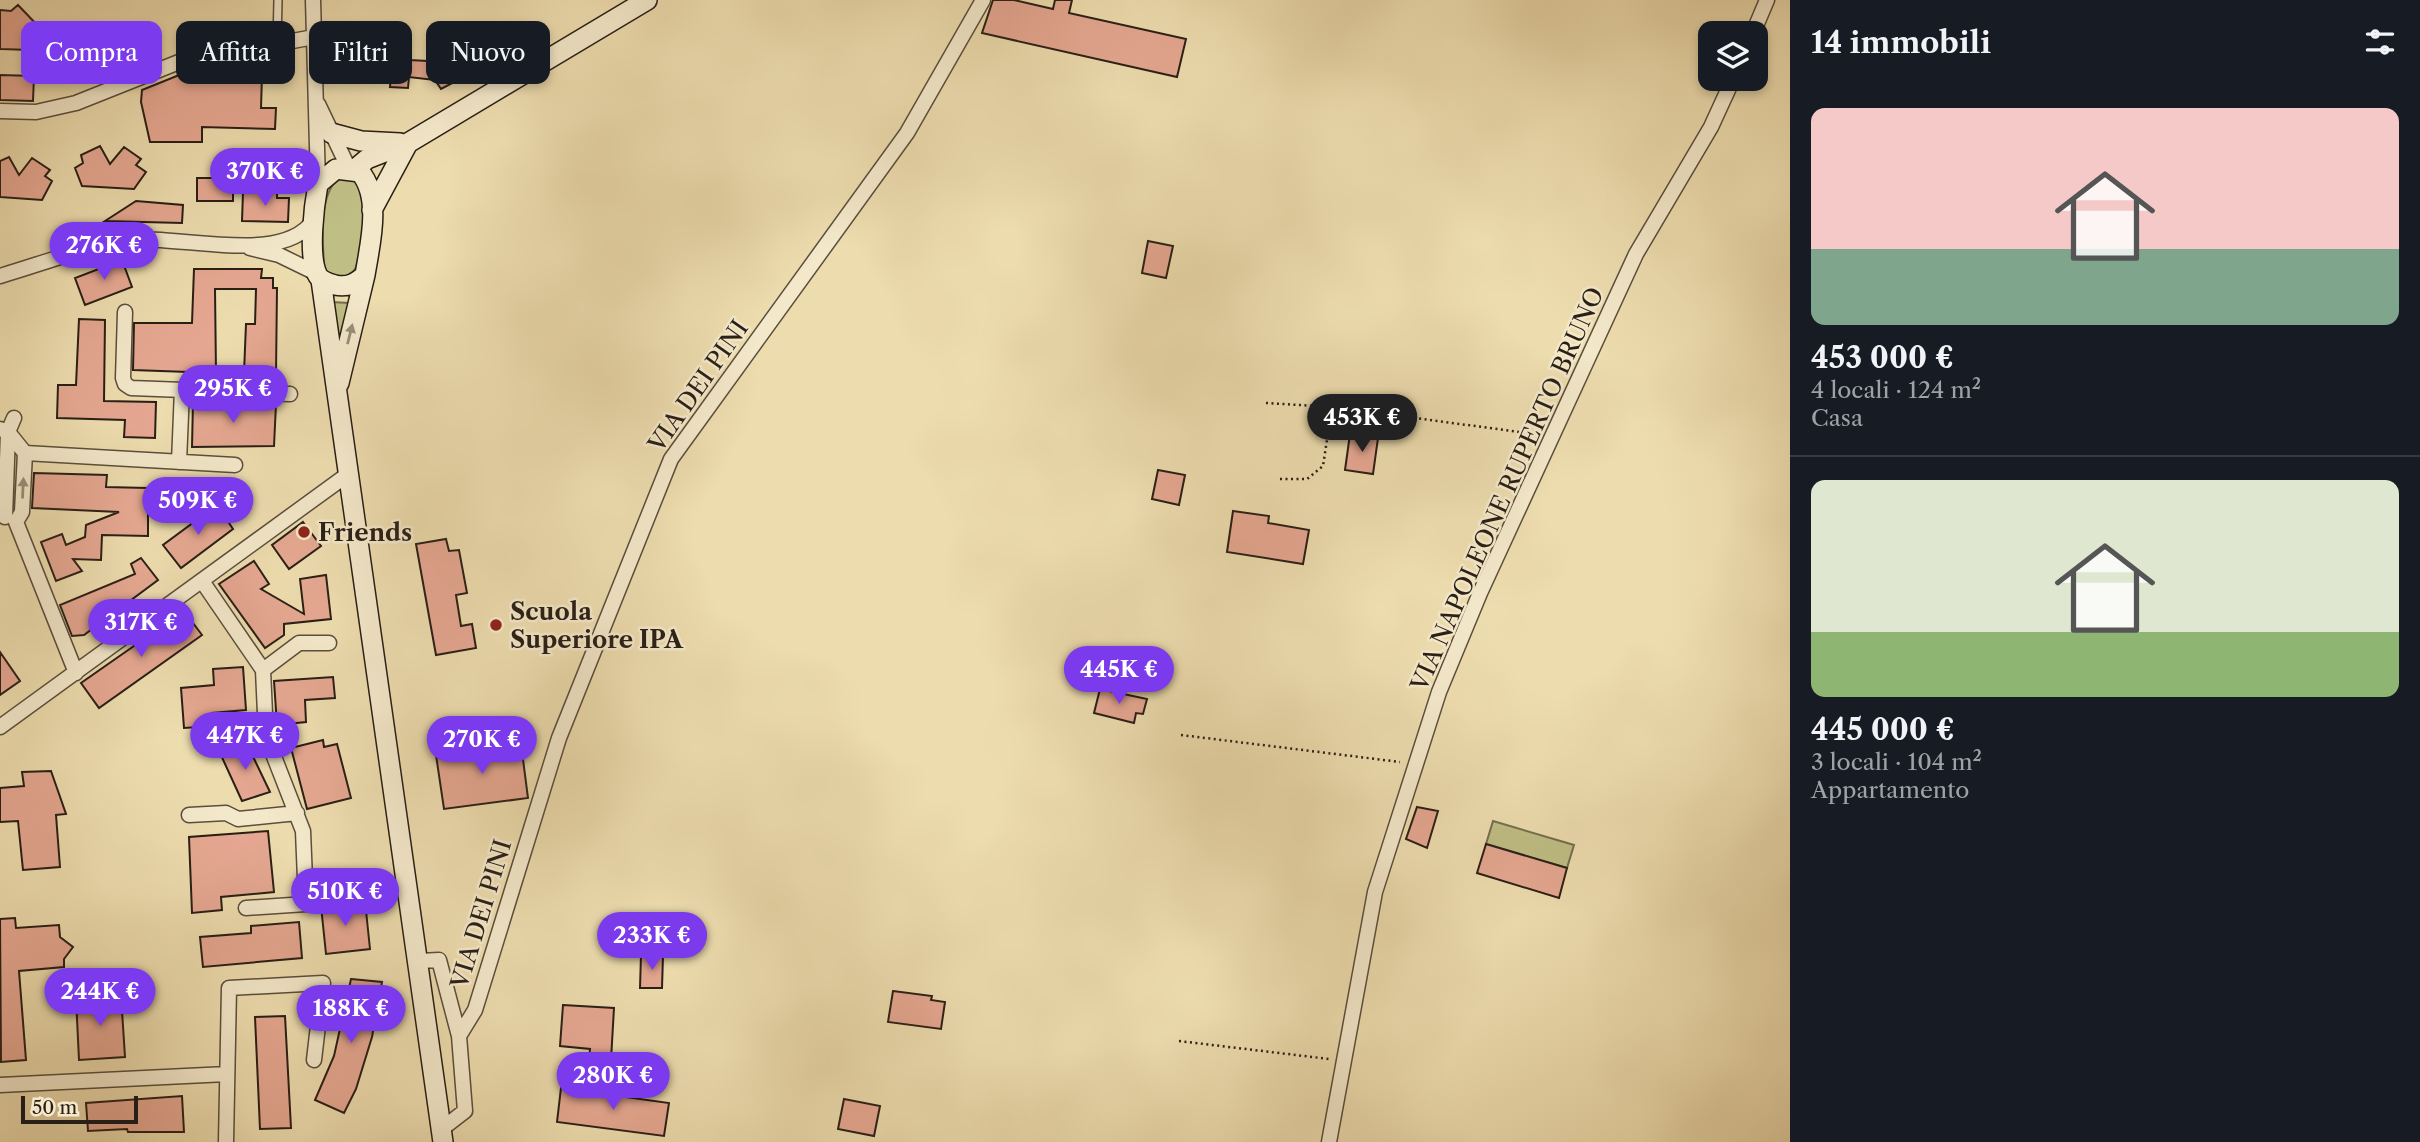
<!DOCTYPE html>
<html lang="it">
<head>
<meta charset="utf-8">
<style>
	body { margin:0; font-family:"Libre Caslon Text",serif; background:#20242c; color:#f1f3f6; height:100vh; display:flex; flex-direction:column; font-size:26px; white-space:nowrap }
	* { box-sizing:border-box; margin:0 }
	p { font-size:23px; color:#9ea1a6 }
	.icon { flex:none; width:38px; height:38px; fill:none; stroke:currentColor; stroke-width:2; stroke-linecap:round; stroke-linejoin:round }
	.map { position:relative; flex:1; overflow:hidden }
	.drawer { display:flex; flex-direction:column; background:#171b24; width:630px }
	.drawer>* { flex:none }
	.hud { position:absolute; left:21px; top:21px; width:665px; height:63px; display:flex; gap:14px }
	.fabs { position:absolute; left:1698px; top:21px; display:grid; gap:14px }
	.fabs a { display:grid; place-items:center; width:70px; height:70px; border-radius:14px; background:#171b24; box-shadow:0 4px 10px #0003; font-size:35px }
	.scale { position:absolute; left:21px; bottom:18px; width:117px; box-sizing:border-box; padding-left:7px; border:4px solid #291f16; border-top:0; font-size:19px; line-height:24px; white-space:nowrap; color:#291f16; -webkit-text-stroke:5px #f3e8ca; paint-order:stroke }
	.price { position:absolute; translate:-50% -60px; padding:0 16px; border-radius:24px; background:#7c3aed; color:#fff; font-size:23px; line-height:46px; filter:drop-shadow(0 2px 4px #0008) }
	.price::after { content:''; position:absolute; left:50%; top:42px; width:21px; height:16px; margin-left:-10px; background:inherit; clip-path:polygon(0 0,100% 0,50% 100%) }
	.price.selected { background:#222; color:#fff }
	ul { padding:0; list-style:none }
	li { display:grid; align-content:center; gap:14px; height:371px; padding:0 21px }
	li+li { border-top:2px solid #363941 }
	li span { display:grid; place-items:center; height:217px; border-radius:14px; color:#555 }
	li>.icon { margin-inline-start:auto }
	span .icon { width:126px; height:126px; fill:#fffc; stroke-width:1 }
	li b { font-size:30px }
	h2 { display:flex; justify-content:space-between; align-items:center; height:84px; padding:0 21px; font-size:30px }
	.pill { padding:0 24px; border-radius:14px; background:#171b24; box-shadow:0 4px 10px #0003; font-size:24px; line-height:63px }
	.pill.selected { background:#7c3aed; color:#fff }
	main { display:flex; flex:1; min-height:0 }
	.map>svg:first-child { display:block }
	.green { fill:#bfbe85; stroke:#746e4e; stroke-width:2 }
	.building { fill:#e5a791; stroke:#291f16; stroke-width:2 }
	.lines { fill:none; stroke-linecap:round; stroke-linejoin:round }
	.lane-casing { stroke:#5a4e3c; stroke-width:10 }
	.street-casing { stroke:#5a4e3c; stroke-width:17 }
	.secondary-casing { stroke:#291f16; stroke-width:22 }
	.path { stroke:#291f16; stroke-width:2.5; stroke-dasharray:2 3.5; stroke-linecap:butt }
	.lane { stroke:#f3e8ca; stroke-width:7 }
	.street { stroke:#f3e8ca; stroke-width:14 }
	.secondary { stroke:#f3e8ca; stroke-width:19 }
	.oneway { fill:#988e79 }
	.poi-dot { fill:#8f2418; stroke:#f3e8ca; stroke-width:2.5 }
	.labels { text-anchor:middle; dominant-baseline:central; stroke-width:5; stroke-linejoin:round; paint-order:stroke }
	.street-label { font-size:24px; fill:#291f16; stroke:#f3e8ca }
	.poi-label { font-size:24px; font-weight:bold; fill:#291f16; stroke:#f3e8ca; text-anchor:start }
</style>
</head>
<body>
<main>
<div class="map">
<svg width="1790" height="1142" viewBox="0 0 1790 1142">
	<rect width="100%" height="100%" fill="#eddcae"/>
	<filter id="stains"><feTurbulence type="fractalNoise" baseFrequency=".00286" numOctaves="4"/><feColorMatrix values="0 0 0 0 .2 0 0 0 0 .09 0 0 0 0 .02 0 0 0 .5 -.17"/></filter>
	<radialGradient id="worn" r=".72"><stop offset=".6" stop-color="#630" stop-opacity="0"/><stop offset="1" stop-color="#630" stop-opacity=".3"/></radialGradient>
	<!-- green -->
	<path class="green" d="M340,176L358,182C365,206 369,261 347,279L327,274L324,266C323,238 317,197 340,176Z
		M331,302L349,303L340,346Z
		M1493,821L1574,845L1567,868L1486,844Z"/>
	<!-- building -->
	<path class="building" d="M993,0H1014L1053,9L1055,0H1072L1069,13L1186,39L1177,77L982,33Z
		M18,5L40,28L31,36V50L0,49V10L11,11Z
		M442,52L458,80L441,89L435,80L409,77L408,88L390,87L393,53L411,55L410,60L428,61Z
		M194,69L262,75L261,108H276L275,129L202,127V142H150L141,102L142,90Z
		M0,75L34,76L33,101L0,100Z
		M100,146L110,164L124,147L141,159L136,165L146,172L134,189L82,186L75,168L83,163L81,155Z
		M9,157L19,175L32,158L50,170L45,176L52,181L42,200L0,197V161Z
		M213,175H233V201H197V178H213Z
		M243,192L277,193V198H289L288,222L242,221Z
		M136,201L183,205L182,223L105,221Z
		M1148,241L1173,246L1166,278L1142,273Z
		M122,260L132,287L85,305L75,278Z
		M194,269H262L261,278H273V288H277L276,374L244,373L246,324H255L256,289H215L216,373L133,370L134,323H192Z
		M79,319L105,320L104,401L156,402L155,438L124,437L125,420L57,418L58,385H76Z
		M193,402L276,404L274,446L192,447Z
		M1350,434L1378,438L1373,474L1345,470Z
		M1158,470L1185,475L1179,505L1152,499Z
		M34,473L107,475L106,487L148,488V536L102,535L101,560L73,559L82,571L56,581L41,542L62,534L66,545L85,537L86,525L119,512L32,508Z
		M217,505L233,529L181,568L163,545Z
		M1233,511L1269,516L1268,523L1309,530L1303,564L1227,552Z
		M303,522L321,546L289,569L272,545Z
		M446,539L449,551L459,550L467,593L456,595L461,626L472,624L476,648L436,655L416,544Z
		M141,558L158,580L84,635L72,636L60,605L135,574L131,564Z
		M254,561L269,584L261,589L304,614L300,579L326,575L331,619L284,624V635L265,648L219,584Z
		M184,611L202,635L99,708L81,683Z
		M0,652L20,681L0,695Z
		M243,667L246,710L212,713L213,726L184,728L181,688L214,685L213,669Z
		M333,677L335,698L305,700L306,722L277,725L274,681Z
		M1100,689L1147,699L1143,714L1136,713L1134,723L1094,713Z
		M323,740L324,747L337,744L351,798L307,809L291,748Z
		M246,742L270,792L242,801L220,753Z
		M521,744L528,798L444,809L436,755Z
		M51,771L66,814L56,815L60,867L23,870L18,821L0,822V788L24,786L22,772Z
		M1417,807L1438,811L1427,848L1406,839Z
		M268,831L274,892L221,897L222,910L192,913L189,837Z
		M1486,844L1567,868L1559,898L1477,873Z
		M365,901L370,949L326,954L321,906Z
		M15,918L16,928L59,925L60,937L73,947L64,959V967L19,971L26,1060L1,1062L0,919Z
		M299,922L302,958L203,967L200,937L251,933V926Z
		M641,955H663L662,988H640Z
		M351,979L382,982L372,1037L356,1089L344,1113L315,1100L334,1056Z
		M893,991L932,996L931,1000L945,1002L941,1029L888,1022Z
		M121,995L125,1057L79,1060L76,998Z
		M563,1005L614,1008L611,1060L589,1059L590,1049L560,1046Z
		M285,1016L291,1128L260,1129L255,1017Z
		M561,1088L669,1103L664,1136L557,1122Z
		M182,1096L184,1132H128L127,1129L88,1131L86,1103Z
		M844,1099L880,1106L874,1136L838,1129Z"/>
	<g class="lines">
		<defs>
			<path id="lane" d="M277,44L278,0"/>
			<path id="street" d="M313,0L318,184
				M1753,33L1767,0
				M318,104L349,169
				M0,111L36,112L76,103L179,62L314,37
				M250,248L279,255L316,273
				M0,276C41,264 82,248 124,241C175,232 281,268 314,220
				M125,312L123,378L125,384L131,388L290,394
				M0,429L8,432L25,453L235,465
				M179,462L182,390
				M5,517L8,432L14,418
				M16,522L76,673
				M16,522L22,512L25,453
				M202,581L263,670L266,736L303,831L306,904L246,908
				M263,670L299,643H329
				M0,727L347,475
				M189,815L226,813L238,819L297,813
				M420,961L439,960L459,1036L465,1111L443,1128
				M459,1036L475,1010L559,738L671,459L907,133L983,0
				M0,1085L227,1074
				M226,1142L229,988L323,983L314,1060
				M1329,1142L1375,892L1439,692L1480,593L1636,254L1711,127L1733,79"/>
			<path id="secondary" d="M331,133L361,141L400,143
				M336,169L360,172C382,198 370,244 365,275C356,283 348,288 335,285C328,283 320,281 317,274C308,254 314,206 318,184Z
				M354,170L367,159L408,143L647,0
				M372,210L408,143
				M321,280L443,1142
				M339,383L365,275"/>
		</defs>
		<!-- lane casing -->
		<use href="#lane" class="lane-casing"/>
		<!-- street casing -->
		<use href="#street" class="street-casing"/>
		<!-- secondary casing -->
		<use href="#secondary" class="secondary-casing"/>
		<!-- path -->
		<path class="path" d="M1266,403L1332,407L1535,434
			M1280,479H1307L1323,466L1332,407
			M1181,735L1400,762
			M1179,1041L1329,1059"/>
		<!-- lane -->
		<use href="#lane" class="lane"/>
		<!-- street -->
		<use href="#street" class="street"/>
		<!-- secondary -->
		<use href="#secondary" class="secondary"/>
	</g>
	<!-- one-way arrows -->
	<defs><path id="oneway-solid" d="M-6-.8H1V-3.2L6.5 0L1 3.2V.8H-6Z" transform="scale(1.75)"/></defs>
	<g class="oneway">
		<use href="#oneway-solid" transform="translate(350 334) rotate(-76)"/>
		<use href="#oneway-solid" transform="translate(23 488) rotate(-87)"/>
	</g>
	<!-- markers -->
	<g class="poi-dot">
		<circle cx="304" cy="532" r="7"/>
		<circle cx="496" cy="625" r="7"/>
	</g>
	<g class="labels">
		<!-- street labels -->
		<g class="street-label">
			<text transform="translate(698 386) rotate(-55)">VIA DEI PINI</text>
			<text transform="translate(1507 489) rotate(-66)">VIA NAPOLEONE RUPERTO BRUNO</text>
			<text transform="translate(481 914) rotate(-73)">VIA DEI PINI</text>
		</g>
		<!-- poi labels -->
		<g class="poi-label">
			<text x="318" y="532">Friends</text>
			<text x="510" y="611">Scuola<tspan x="510" dy="28">Superiore IPA</tspan></text>
		</g>
	</g>
	<rect width="100%" height="100%" filter="url(#stains)"/>
	<rect width="100%" height="100%" fill="url(#worn)"/>
</svg>
<div class="fabs">
<a><svg class="icon" aria-label="layers" viewBox="0 0 24 24"><path d="M12 4l9 5-9 5-9-5zM3 14l9 5 9-5"/></svg></a>
</div>
<div class="scale">50 m</div>
<b class="price" style="left:265px;top:208px">370K €</b>
<b class="price" style="left:104px;top:282px">276K €</b>
<b class="price" style="left:233px;top:425px">295K €</b>
<b class="price selected" style="left:1362px;top:454px">453K €</b>
<b class="price" style="left:198px;top:537px">509K €</b>
<b class="price" style="left:141px;top:659px">317K €</b>
<b class="price" style="left:1119px;top:706px">445K €</b>
<b class="price" style="left:245px;top:772px">447K €</b>
<b class="price" style="left:482px;top:776px">270K €</b>
<b class="price" style="left:345px;top:928px">510K €</b>
<b class="price" style="left:652px;top:972px">233K €</b>
<b class="price" style="left:100px;top:1028px">244K €</b>
<b class="price" style="left:351px;top:1045px">188K €</b>
<b class="price" style="left:613px;top:1112px">280K €</b>
<div class="hud">
<a class="pill selected">Compra</a>
<a class="pill">Affitta</a>
<a class="pill">Filtri</a>
<a class="pill">Nuovo</a>
</div>
</div>
<section class="drawer">
<h2>14 immobili<svg class="icon" aria-label="filters" viewBox="0 0 24 24"><path d="M4 7h16M4 17h16"/><circle cx="9" cy="7" r="2"/><circle cx="15" cy="17" r="2"/></svg></h2>
<ul>
<li><span style="background:linear-gradient(#f6c9c9 65%,#7fa58c 0)"><svg class="icon" aria-label="home" viewBox="0 0 24 24"><path d="M3 11l9-7 9 7M6 9v11h12V9"/></svg></span><div><b>453 000 €</b><p>4 locali · 124 m²</p><p>Casa</p></div></li>
<li><span style="background:linear-gradient(#dfe7d0 70%,#8fb573 0)"><svg class="icon" aria-label="home" viewBox="0 0 24 24"><path d="M3 11l9-7 9 7M6 9v11h12V9"/></svg></span><div><b>445 000 €</b><p>3 locali · 104 m²</p><p>Appartamento</p></div></li>
</ul>
</section>
</main>
</body>
</html>
